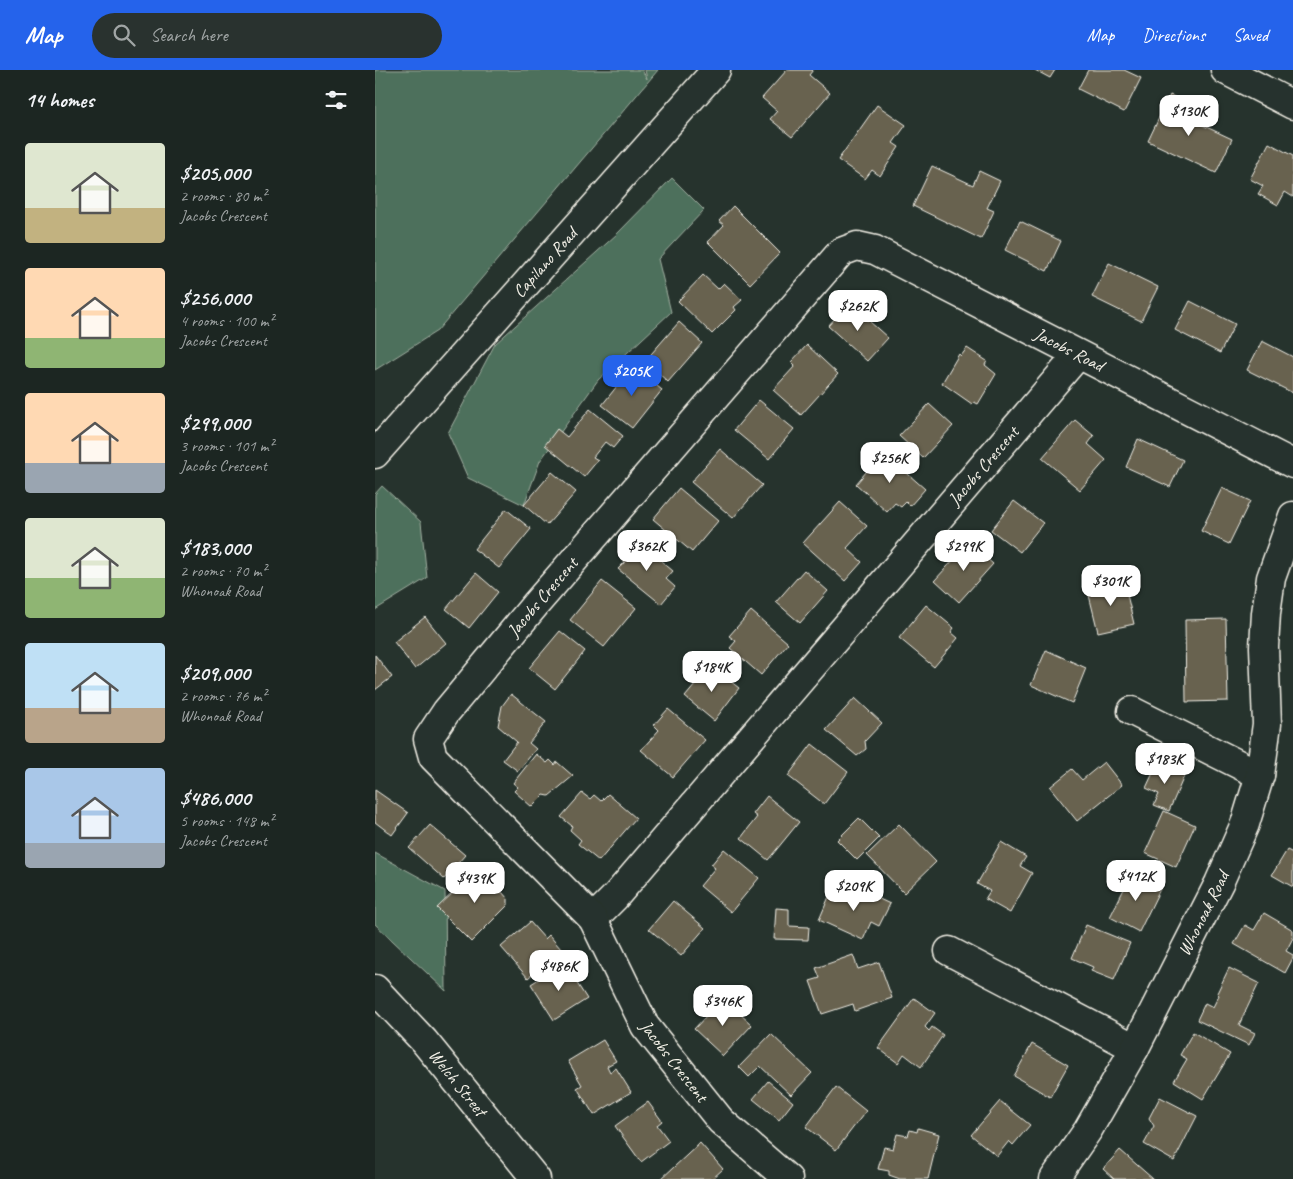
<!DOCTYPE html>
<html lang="en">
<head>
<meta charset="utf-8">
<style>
	body { margin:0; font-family:Caveat,sans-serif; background:#29322f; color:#f1f3f6; height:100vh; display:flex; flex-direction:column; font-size:19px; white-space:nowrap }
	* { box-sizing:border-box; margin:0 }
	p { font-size:16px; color:#a0a5a5 }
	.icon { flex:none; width:28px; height:28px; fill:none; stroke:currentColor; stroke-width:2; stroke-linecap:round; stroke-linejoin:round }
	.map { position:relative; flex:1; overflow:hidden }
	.side { display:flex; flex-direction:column; background:#1c2622; width:375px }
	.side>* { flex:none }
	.price { position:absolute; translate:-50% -42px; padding:0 11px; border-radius:10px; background:#fff; color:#222; font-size:16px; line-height:32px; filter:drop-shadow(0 1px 2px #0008) }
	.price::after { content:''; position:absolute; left:50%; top:30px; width:15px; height:11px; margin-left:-8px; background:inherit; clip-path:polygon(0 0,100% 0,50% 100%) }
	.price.active { background:#2563eb; color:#fff }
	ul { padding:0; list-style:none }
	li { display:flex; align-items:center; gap:15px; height:125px; padding:0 25px }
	li span { display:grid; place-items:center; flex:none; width:140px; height:100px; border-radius:5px; color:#555 }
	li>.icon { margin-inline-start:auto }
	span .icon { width:60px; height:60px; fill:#fffc; stroke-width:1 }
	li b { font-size:21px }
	h2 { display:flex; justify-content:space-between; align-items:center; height:60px; padding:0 25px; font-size:21px }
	header { display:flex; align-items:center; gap:30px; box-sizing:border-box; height:70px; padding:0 25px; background:#2563eb; color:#fff }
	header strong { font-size:24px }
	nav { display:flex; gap:28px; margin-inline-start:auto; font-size:18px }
	.search { width:350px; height:45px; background:#29322f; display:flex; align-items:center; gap:12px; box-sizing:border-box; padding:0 18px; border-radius:28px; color:#a0a5a5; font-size:19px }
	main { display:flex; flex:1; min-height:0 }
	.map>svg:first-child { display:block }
	.green { fill:#4e705c; stroke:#a1b0a2 }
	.building { fill:#676250; stroke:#f4f1e8 }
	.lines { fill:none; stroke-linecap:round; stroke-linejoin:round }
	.minor-casing { stroke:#f4f1e8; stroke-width:31 }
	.minor { stroke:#26332d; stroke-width:28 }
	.labels { text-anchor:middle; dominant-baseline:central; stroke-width:4; stroke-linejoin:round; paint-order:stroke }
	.street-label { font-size:18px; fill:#f4f1e8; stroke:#26332d }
</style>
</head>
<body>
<header>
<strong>Map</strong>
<div class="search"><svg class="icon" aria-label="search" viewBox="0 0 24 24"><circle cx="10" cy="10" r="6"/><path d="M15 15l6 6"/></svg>Search here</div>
<nav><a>Map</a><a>Directions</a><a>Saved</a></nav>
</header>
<main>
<section class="side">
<h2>14 homes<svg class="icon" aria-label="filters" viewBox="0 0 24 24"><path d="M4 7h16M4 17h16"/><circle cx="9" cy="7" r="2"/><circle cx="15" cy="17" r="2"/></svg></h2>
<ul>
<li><span style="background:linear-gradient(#dfe7d0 65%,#c2b280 0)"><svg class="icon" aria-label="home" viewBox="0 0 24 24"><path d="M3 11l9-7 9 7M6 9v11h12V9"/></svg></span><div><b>$205,000</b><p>2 rooms · 80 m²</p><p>Jacobs Crescent</p></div></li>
<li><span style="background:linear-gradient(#ffd9b3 70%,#8fb573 0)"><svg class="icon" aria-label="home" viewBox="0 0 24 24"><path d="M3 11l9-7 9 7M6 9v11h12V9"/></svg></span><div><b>$256,000</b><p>4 rooms · 100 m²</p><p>Jacobs Crescent</p></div></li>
<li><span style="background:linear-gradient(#ffd9b3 70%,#9aa5b1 0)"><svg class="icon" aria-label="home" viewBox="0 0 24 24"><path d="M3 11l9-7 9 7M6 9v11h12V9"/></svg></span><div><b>$299,000</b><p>3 rooms · 101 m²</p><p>Jacobs Crescent</p></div></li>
<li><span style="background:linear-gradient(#dfe7d0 60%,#8fb573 0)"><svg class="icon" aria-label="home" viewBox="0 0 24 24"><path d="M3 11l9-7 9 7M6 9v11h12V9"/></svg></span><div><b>$183,000</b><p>2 rooms · 70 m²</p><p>Whonoak Road</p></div></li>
<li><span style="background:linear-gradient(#bfe0f5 65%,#b9a48a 0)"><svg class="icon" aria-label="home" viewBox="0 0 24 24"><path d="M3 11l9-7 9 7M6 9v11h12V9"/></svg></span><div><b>$209,000</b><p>2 rooms · 76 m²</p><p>Whonoak Road</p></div></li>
<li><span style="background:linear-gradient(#a9c7e8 75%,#9aa5b1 0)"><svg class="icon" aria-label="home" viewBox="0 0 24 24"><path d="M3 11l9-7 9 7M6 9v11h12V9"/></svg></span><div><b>$486,000</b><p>5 rooms · 148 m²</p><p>Jacobs Crescent</p></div></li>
</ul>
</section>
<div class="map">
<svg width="918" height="1109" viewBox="0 0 918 1109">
	<rect width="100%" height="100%" fill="#26332d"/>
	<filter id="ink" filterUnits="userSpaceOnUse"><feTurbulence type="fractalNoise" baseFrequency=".02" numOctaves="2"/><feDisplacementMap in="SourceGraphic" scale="10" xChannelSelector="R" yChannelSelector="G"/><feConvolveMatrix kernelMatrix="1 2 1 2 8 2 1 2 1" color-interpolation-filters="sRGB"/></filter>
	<g filter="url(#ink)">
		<!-- green -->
		<path class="green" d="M0,0H267L272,9L270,0H283L62,261L0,300Z
			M297,108L329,140L283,189L296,242L223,310L165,391L149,435L93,408L73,363L120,274L242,164Z
			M7,416L46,452L52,508L0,540V424Z
			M0,783L70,821L71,921L0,854Z"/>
		<!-- building -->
		<path class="building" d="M412,0H438L434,5L455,23L417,67L395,49L402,41L387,28Z
			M660,0H680L675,8Z
			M713,0H749L766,8L749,42L703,19Z
			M795,25L814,34L808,46L857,69L841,103L773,71Z
			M502,35L531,55L518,73L524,77L505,106L497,100L490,109L463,90Z
			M894,73L918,86V127L910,122L903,135L883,124L888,116L875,109Z
			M557,96L598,115L604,101L625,111L612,138L619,141L606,169L538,136Z
			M358,136L405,183L375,214L333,172L349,155L344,151Z
			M645,151L686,171L672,201L630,180Z
			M734,193L783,217L766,251L717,227Z
			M328,205L343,219L349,213L367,230L359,237L361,240L337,264L303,231Z
			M815,231L860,254L845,283L800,260Z
			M474,233L513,268L492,291L453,256Z
			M304,252L327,273L293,312L270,291Z
			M887,271L918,287V323L872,300Z
			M432,275L463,304L426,345L398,320L420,296L416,292Z
			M592,278L612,291L610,295L621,304L603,334L599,332L597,334L567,313L584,284L586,286Z
			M258,296L287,320L257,358L227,335Z
			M384,330L419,359L394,389L359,360Z
			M554,334L578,356L548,388L524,366Z
			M215,339L248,366L238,378L230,372L218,387L223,390L209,407L170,375L182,359L192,367Z
			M700,350L719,366L713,374L731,390L705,420L667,388Z
			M763,369L808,390L795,417L751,397Z
			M345,379L387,415L358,448L316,412Z
			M508,382L550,419L535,436L531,432L526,437L520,433L512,442L481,414Z
			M177,402L201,422L172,455L149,435Z
			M304,418L343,451L317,482L278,449Z
			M847,418L875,431L854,474L826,461Z
			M639,431L668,453L645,482L616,460Z
			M465,432L492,456L472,478L487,492L470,511L428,473Z
			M131,439L156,459L124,498L99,479Z
			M261,470L298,501L291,509L300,517L286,534L243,499L250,492L246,489Z
			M594,473L618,494L584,532L560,510Z
			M429,500L453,521L425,553L401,532Z
			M101,503L123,522L94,558L71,539Z
			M227,511L261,538L229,577L195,550Z
			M749,512L759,554L723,562L713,521Z
			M551,535L579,558L576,562L583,568L559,597L524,568Z
			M376,541L413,573L386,605L355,578L361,571L354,566Z
			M50,547L71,573L40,599L19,572Z
			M851,549L853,631L811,632L810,550Z
			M185,561L210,581L180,619L154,598Z
			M671,580L711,598L697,633L656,615Z
			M0,585L17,607L0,620Z
			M336,596L364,618L339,651L310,627Z
			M136,624L171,652L154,673L161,679L143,701L128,690L142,672L123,656L127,636Z
			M480,628L507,653L490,671L491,679L482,686L451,660Z
			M293,639L330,670L298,707L266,680L284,660L279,655Z
			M437,674L473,702L449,734L413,706Z
			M161,684L172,693L175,690L180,695L182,692L198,706L174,726L169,725L157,737L139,721L143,717L138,713Z
			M729,692L747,715L702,751L675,717L697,699L707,710Z
			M783,692L810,704L794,741L779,735L784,724L771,718Z
			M0,720L33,743L17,765L0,752Z
			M207,723L215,729L219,725L226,731L233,724L261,748L224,791L203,774L206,770L195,760L197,756L186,747Z
			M392,726L424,752L393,790L366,768L382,747L378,744Z
			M789,741L820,755L801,797L770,783Z
			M484,748L504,768L482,790L462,770Z
			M524,754L561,792L529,823L492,785Z
			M55,755L90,785L69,809L34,778Z
			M626,772L651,787L645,796L657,803L635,843L610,829L615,821L602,814Z
			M349,779L384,808L356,842L325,816L340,798L336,795Z
			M912,780L918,783V817L897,805Z
			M107,795L125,814L118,821L120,823L127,822L133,829V835L96,872L62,838Z
			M757,803L786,817L764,862L735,847Z
			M472,814L515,834L504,856L496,852L488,870L444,850L456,822L467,827Z
			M298,831L330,858L306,886L274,859Z
			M401,838L414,839V856L434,857L433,870L399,869Z
			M889,843L918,860V868L911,881L918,885V888L910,903L859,874L870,855L879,860Z
			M155,852L170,869L174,865L186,879L153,908L126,877Z
			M711,855L755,873L739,910L716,901L718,897L697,888Z
			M478,885L483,899L504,892L517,928L480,941L478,934L447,944L435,911L445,908L441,898Z
			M189,893L212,929L179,950L156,914Z
			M854,898L884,913L864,955L880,963L874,975L822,950L830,933L838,937L844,925L842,923Z
			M348,928L377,955L348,986L319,959Z
			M539,928L560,943L550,957L554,961L557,957L568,965L546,997L529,984L523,993L503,978Z
			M818,962L855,984L828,1029L799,1011L812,989L805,985Z
			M396,964L437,1003L416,1025L385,996L374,1007L364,997Z
			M228,970L241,991L232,996L235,1002L241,998L256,1022L219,1045L202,1018L207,1015L193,991Z
			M657,974L693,995L675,1027L639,1006Z
			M393,1011L418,1032L404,1050L378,1029Z
			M461,1017L491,1041L461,1080L431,1057Z
			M785,1027L822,1046L799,1091L769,1074L779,1056L774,1048Z
			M625,1031L655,1055L638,1075L634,1071L622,1086L596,1065Z
			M273,1032L287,1051L282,1055L294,1071L266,1092L240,1056Z
			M543,1058L564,1064L553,1109H525L514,1105V1101L503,1099L509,1077L518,1079L522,1064L533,1066L535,1060L542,1062Z
			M325,1073L348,1099L337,1109H286Z
			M745,1080L778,1109H739L728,1099Z"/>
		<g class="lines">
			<defs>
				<g id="minor">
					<path d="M850,0L918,35"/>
					<path id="s1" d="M0,384L341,0"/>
					<path d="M757,641L885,705"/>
					<path id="s2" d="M218,849L240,827L703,285"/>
					<path d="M574,881L760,978"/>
					<path id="s3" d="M0,919L49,971L161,1109"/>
					<path id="s4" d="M413,1109L346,1051L270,956L218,849L58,687L53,669L71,642L160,535L466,182L482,176L500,180L918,394"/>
					<path id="s5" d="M679,1109L713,1060L760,978L844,813L870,754L885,705L892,654L889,577L891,543L896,508L918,446"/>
				</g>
			</defs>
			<!-- minor casing -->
			<use href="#minor" class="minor-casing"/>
			<!-- minor -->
			<use href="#minor" class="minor"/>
		</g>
	</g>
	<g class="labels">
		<!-- street labels -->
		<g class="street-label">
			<text stroke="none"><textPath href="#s1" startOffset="256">Capilano Road</textPath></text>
			<text stroke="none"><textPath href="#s4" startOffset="1468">Jacobs Road</textPath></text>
			<text stroke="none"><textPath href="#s2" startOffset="598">Jacobs Crescent</textPath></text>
			<text stroke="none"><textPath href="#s4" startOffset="758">Jacobs Crescent</textPath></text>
			<text stroke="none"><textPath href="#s5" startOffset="305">Whonoak Road</textPath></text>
			<text transform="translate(299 991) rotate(52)">Jacobs Crescent</text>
			<text stroke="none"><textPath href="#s3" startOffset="125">Welch Street</textPath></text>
		</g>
	</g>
</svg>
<b class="price" style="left:814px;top:67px">$130K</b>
<b class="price" style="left:483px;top:262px">$262K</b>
<b class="price active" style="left:257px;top:327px">$205K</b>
<b class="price" style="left:515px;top:414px">$256K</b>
<b class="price" style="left:272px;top:502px">$362K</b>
<b class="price" style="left:589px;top:502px">$299K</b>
<b class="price" style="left:736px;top:537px">$301K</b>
<b class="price" style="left:337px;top:623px">$184K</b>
<b class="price" style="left:790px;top:715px">$183K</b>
<b class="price" style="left:761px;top:832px">$412K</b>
<b class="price" style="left:100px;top:834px">$439K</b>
<b class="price" style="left:479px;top:842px">$209K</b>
<b class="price" style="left:184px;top:922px">$486K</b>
<b class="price" style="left:348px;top:957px">$346K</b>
</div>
</main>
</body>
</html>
